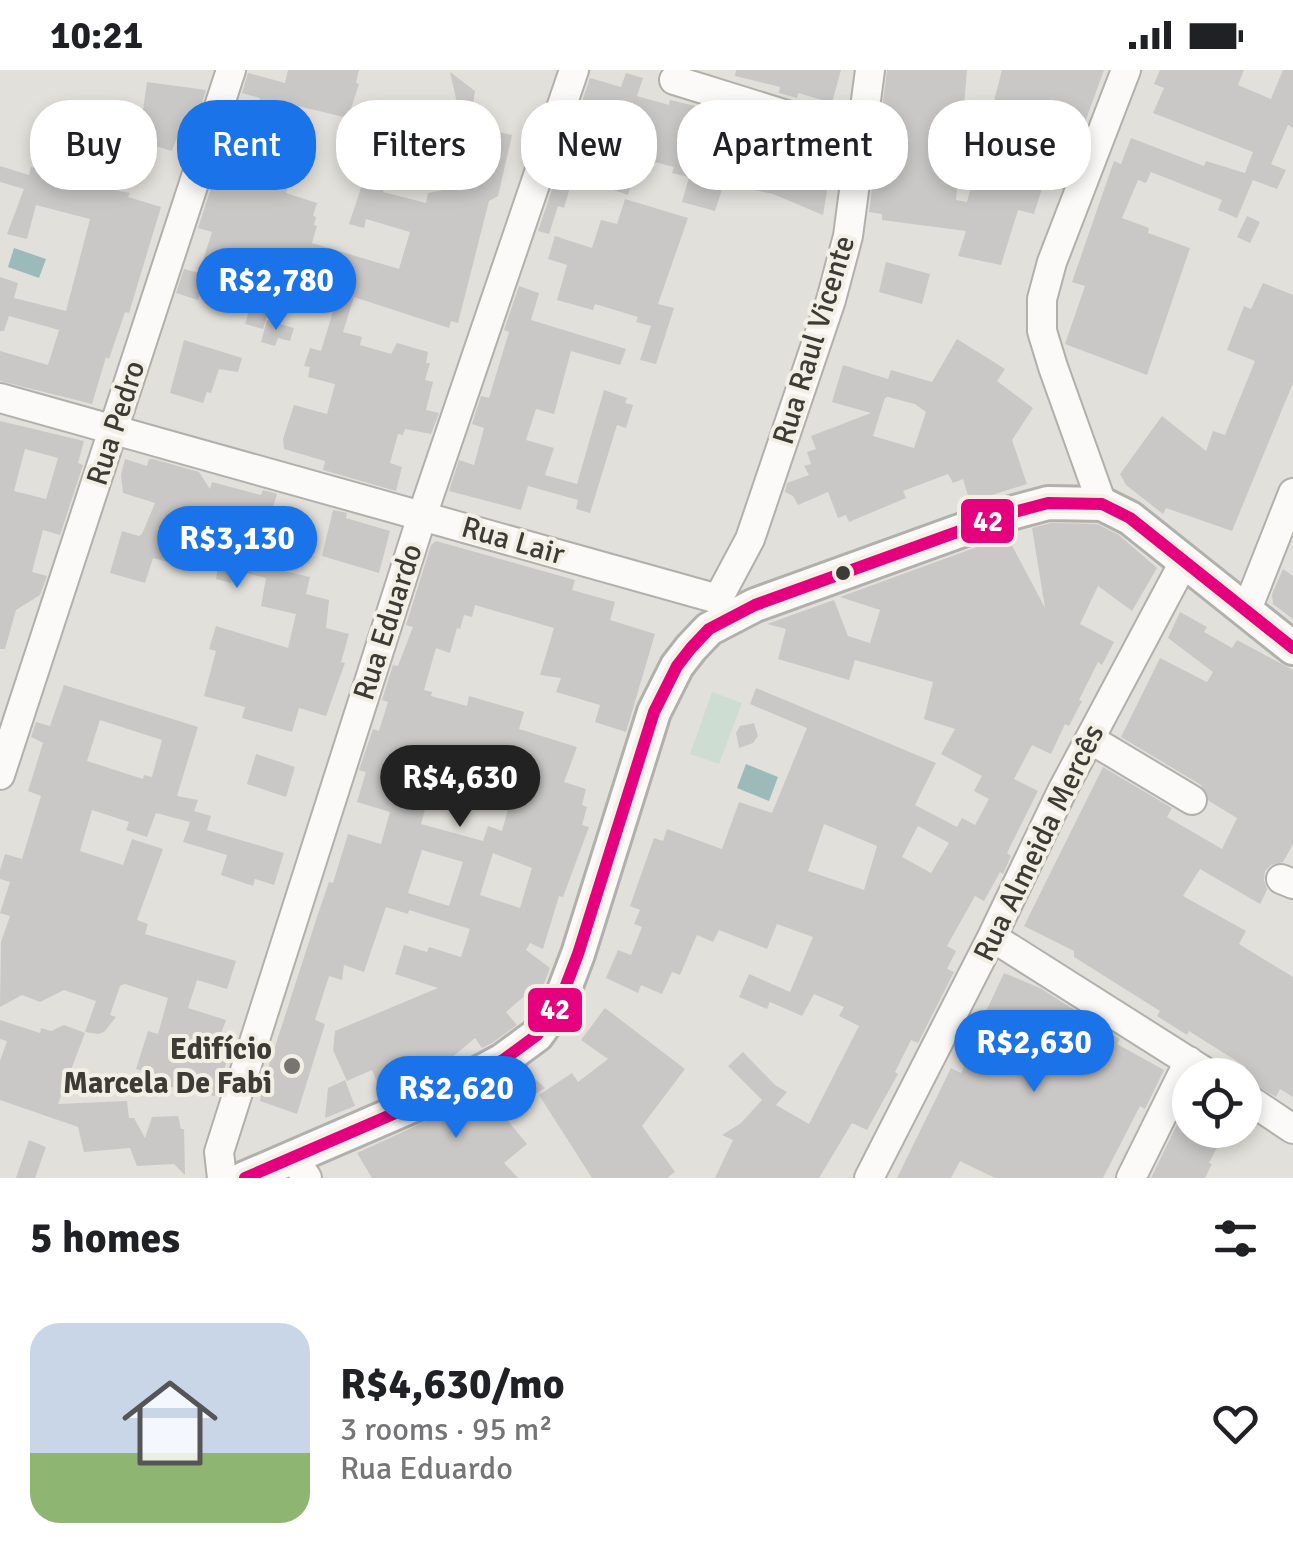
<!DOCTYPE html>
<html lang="en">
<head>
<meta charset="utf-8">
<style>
	body { margin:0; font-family:Signika,sans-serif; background:#f6f6f6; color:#202124; height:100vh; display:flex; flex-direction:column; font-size:38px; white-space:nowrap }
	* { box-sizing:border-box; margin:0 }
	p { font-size:32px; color:#757577 }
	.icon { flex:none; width:55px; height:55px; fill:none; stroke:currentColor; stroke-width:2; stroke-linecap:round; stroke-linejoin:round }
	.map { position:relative; height:1108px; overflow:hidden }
	.sheet { display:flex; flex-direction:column; background:#fff; flex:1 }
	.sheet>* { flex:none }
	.hud { position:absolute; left:30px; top:30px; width:1235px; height:90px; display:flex; gap:20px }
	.buttons { position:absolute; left:1172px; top:988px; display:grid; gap:20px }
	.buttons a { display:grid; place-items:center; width:90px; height:90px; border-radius:50%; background:#fff; box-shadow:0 5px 15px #0003; font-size:50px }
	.price { position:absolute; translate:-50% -85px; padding:0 22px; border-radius:35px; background:#1a73e8; color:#fff; font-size:32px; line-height:65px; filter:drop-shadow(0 2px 5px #0008) }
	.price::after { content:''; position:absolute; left:50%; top:60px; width:30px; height:22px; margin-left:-15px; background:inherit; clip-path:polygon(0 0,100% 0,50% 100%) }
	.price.on { background:#222; color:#fff }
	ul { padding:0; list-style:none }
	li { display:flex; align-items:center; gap:30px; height:250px; padding:0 30px }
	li+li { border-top:2px solid #e0e0e0 }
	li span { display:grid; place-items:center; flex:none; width:280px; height:200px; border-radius:30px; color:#555 }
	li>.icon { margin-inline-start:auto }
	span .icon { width:120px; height:120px; fill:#fffc; stroke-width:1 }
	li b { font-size:42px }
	h2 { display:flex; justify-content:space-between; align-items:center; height:120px; padding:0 30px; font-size:42px }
	.chip { padding:0 35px; border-radius:40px; background:#fff; box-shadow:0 5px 15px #0003; font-size:35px; line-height:90px }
	.chip.on { background:#1a73e8; color:#fff }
	.status { display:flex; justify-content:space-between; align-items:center; height:70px; padding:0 50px; background:#fff; direction:ltr }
	.status svg { height:28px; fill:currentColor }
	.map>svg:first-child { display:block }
	.green { fill:#cdddd1 }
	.water { fill:#9cbaba }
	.building { fill:#c9c8c7; fill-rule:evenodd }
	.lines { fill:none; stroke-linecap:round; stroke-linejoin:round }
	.minor-casing { stroke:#b2b0ab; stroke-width:32 }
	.major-casing { stroke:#b2b0ab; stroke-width:38 }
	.minor { stroke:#fbfaf9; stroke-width:28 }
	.major { stroke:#fbfaf9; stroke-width:32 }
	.bus-1-casing { stroke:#f2efe4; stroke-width:20 }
	.bus-1 { stroke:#e5007d; stroke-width:12 }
	.bus-dot { fill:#3c3b36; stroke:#f2efe4; stroke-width:4 }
	.poi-dot { fill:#76756f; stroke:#f2efe4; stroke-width:4 }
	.labels { text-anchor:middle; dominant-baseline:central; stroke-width:8; stroke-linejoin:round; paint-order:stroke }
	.street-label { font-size:30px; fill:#3c3b36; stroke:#f2efe4 }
	.poi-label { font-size:30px; font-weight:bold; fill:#3c3b36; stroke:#f2efe4; text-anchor:end }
	.line-badge { stroke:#f2efe4; stroke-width:4 }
	.badge-label { font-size:28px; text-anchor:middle; font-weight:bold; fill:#fff }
</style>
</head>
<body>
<div class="status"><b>10:21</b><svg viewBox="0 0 49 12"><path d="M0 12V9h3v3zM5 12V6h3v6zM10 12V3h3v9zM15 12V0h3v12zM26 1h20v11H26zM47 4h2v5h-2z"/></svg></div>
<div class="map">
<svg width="1293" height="1108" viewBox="0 0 1293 1108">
	<rect width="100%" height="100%" fill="#e2e0da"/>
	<!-- green -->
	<path class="green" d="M712,622L742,633L719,694L690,684Z"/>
	<!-- water -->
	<path class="water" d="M14,178L46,189L39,208L8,197Z
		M746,694L778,707L769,731L737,718Z"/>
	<!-- building -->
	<path class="building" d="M288,0H359L356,13L359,14L348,48L298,36L289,61L252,48L260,28L242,23L248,3L285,13Z
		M736,0H841L832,33L798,23L797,28L779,23L780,17L735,6Z
		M887,0H967L956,130L967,132L980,84L989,87L1002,33L994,31L1002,0H1104L1067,102L1049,96L1034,144L1018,140L1001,195L958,186L966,161L882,150V144L869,142Z
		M1160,0H1244L1238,15L1271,29L1283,0H1293V58L1288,55L1271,94L1286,100L1277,119L1253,110L1237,148L1218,140L1222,130L1151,102L1146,113L1138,110L1122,148L1149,158L1148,163L1190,178L1147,305L1065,274L1085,216L1072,212L1114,91L1121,94L1131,68L1204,96L1206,91L1245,103L1253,82L1153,43L1164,18L1154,14Z
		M450,2L475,21L470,56L512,65L498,126L489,131L458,253L451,251L449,258L354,227L343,262L362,267L360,275L391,284L397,273L428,282L426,293H430L425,310L433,312L426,340L439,343L431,364L405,359L403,365L398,364L390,393L402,397L396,421L323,400L325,391L284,379L283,369L294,335L327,344L335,314L308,307L310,297L304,296L310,278L321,281L335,235L325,232L331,209L282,194L263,259L245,254L253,228L242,224L243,220L206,208L198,230L176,223L184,199L199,203L212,162L198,158L211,118L223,120L233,88L280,102L278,110L289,113L286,123L317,133L313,146L316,147L314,155L317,156L312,173L399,199L410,162L366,149L364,158L349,154L363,112L384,117L383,122L426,133L428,123L449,119L436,96L438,85L404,76L401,90L364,109L378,67L373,65L383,37L443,50L446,35L458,37Z
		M626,3L643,8L637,26L669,35L670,30L709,39L827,76L842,75L839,104L830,103L823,145L773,124L731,115L730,118L723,116L715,141L682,132L689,107L672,103L674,97L638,88L628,125L584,110L583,114L572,110L564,138L558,136L549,164L538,161L590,8L621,17Z
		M147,12L206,20L194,58L182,54L172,81L104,60L109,39L142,47Z
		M0,96L29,105L31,97L52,102L51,107L130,123L128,127L161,137L129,243L125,242L109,289L106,287L92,334L0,311V281L48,295L59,260L9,246L4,261H0V207L18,213L14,228L66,241L90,149L36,135L27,169L7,164L24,119L0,112Z
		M625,129L688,148L658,234L674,238L656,294L640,290L651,256L636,252L638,247L595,234L593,240L557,230L567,195L548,189L555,166L592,178L601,150L617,154Z
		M1247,146L1260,152L1250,173L1237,167Z
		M886,192L930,204L922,234L879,222Z
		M1263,213L1293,225V313L1232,461L1166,438L1163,444L1126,415L1120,404L1162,346L1206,381L1213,361L1225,365L1255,291L1227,280L1244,236L1251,239Z
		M519,216L539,223L531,250L626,279L620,295L571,281L554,344L536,339L526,370L554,378L545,405L577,414L604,320L627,328L625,333L633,335L626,358L617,355L590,443L576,439L578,430L528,416L521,440L449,421L459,390L474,395L484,358L472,354L481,326L489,328L509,262L504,260Z
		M267,250L294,258L290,271L278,268L275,276L261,272Z
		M957,269L1005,299L997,311L1033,338L1012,370L1027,414L970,432L963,409L953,413L948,404L903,421L906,428L849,452L846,445L838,448L828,422L798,435L793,426L785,422L787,413L809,405L804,396L811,394L807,382L816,379L811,366L871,343L832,332L843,295L888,309L891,300L932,312ZM888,327L915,334L926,342L914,378L873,366L885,328Z
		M184,270L242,288L238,302L219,299L211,323L207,322L203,333L170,323Z
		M0,351L84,371L78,393L83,395L60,465L43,460L32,502L47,506L40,525L16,540L5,579H0ZM25,379L58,388L46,429L14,421Z
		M125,389L147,396L149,389H153L199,402L210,419L212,412L261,425L263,420L277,424L259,482L283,488L279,500L310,507L306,524L329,530L326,558L349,564L341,592L345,593L326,646L299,638L292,662L242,648L245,637L204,626L216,581L209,579L216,556L288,578L296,544L261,536L266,508L235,500L231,513L216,509L219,491L180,480L176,494L153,488L145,513L110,503L122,461L139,466L142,464L155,433L123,423L121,405Z
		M333,440L347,443L346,448L390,461L379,503L322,486Z
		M1051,453L1097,454L1119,465L1157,498L1132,541L1098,516L1080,554L1114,572L1102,595L1098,592L1079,630L1082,631L1069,656L1065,654L1051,684L1032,675L1014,709L1038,721L1007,783L1011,786L1003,804L1000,802L984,831L975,826L947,876L956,881L947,899L954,902L918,973L911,970L895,1002L898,1004L867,1060L852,1053L819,1108H715L733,1070L722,1065L741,1053L762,1030L728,996L743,982L775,1015L787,1022L776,1035L809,1054L859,956L839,946L844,937L814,924L802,946L770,932L767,939L739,927L749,904L790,922L813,867L777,854L767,879L719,860L713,872L697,865L680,905L672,902L662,924L641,915L638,923L606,908L618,880L631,885L642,857L634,854L640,840L630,836L654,768L663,771L667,759L722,779L739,732L772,743L807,658L750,634L756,618L936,693L915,735L957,757L962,748L975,755L989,729L974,721L982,706L941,684L955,659L924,649L933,612L855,590L849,610L778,589L786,559L767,554L834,530L848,566L870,573L880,540L840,527L1007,466L1045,538L1032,458ZM824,754L877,776L864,820L808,801ZM918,756L949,773L931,803L902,787Z
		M436,471L575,510L572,520L615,532L610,550L655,564L626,662L595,652L600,635L556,622L561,608L540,605L554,558L475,535L472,547L464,545L460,559L457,558L450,583L436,578L424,620L432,622L431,626L467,636L469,626L524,642L519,659L577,677L564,712L586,719L582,735L587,737L582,755L589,757L563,827L559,826L543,879L530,873L526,880L550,898L542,919L535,917L506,942L517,955L492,973L482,978L475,968L449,990L450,994L382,1024L372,1000L347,1011L333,980L335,961L438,918L395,904L404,875L427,882L429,877L461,887L470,859L409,840L408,844L386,837L364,902L344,895L342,910L329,906L315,950L325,954L297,1044L260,1031L262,1017L318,844L329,812L333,813L348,764L381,774L390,742L357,732L366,702L359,700L373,659L379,661L388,632L382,630L393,595L398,596L413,557L406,555L431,475ZM439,708L511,729L502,761L488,756L483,771L421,754L431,718L436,719ZM422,780L463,792L449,836L408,823ZM493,783L532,798L520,838L480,825Z
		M1283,499L1293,506V549L1273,534L1272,524Z
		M1180,542L1207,557L1204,562L1232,578L1237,570L1293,600V774L1283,792L1271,795L1265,801L1264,810L1267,820L1260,834L1200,799L1183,826L1246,861L1239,874L1293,907V1027L1280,1019L1276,1027L1245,1009L1242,1005L1246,997L1189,961L1187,965L1157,946L1160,941L1074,887V881L1024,856L1103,697L1172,738L1167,747L1222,779L1237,748L1209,731L1201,715L1121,667L1160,588L1207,612L1213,602L1168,568Z
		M64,615L198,657L177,726L198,730L194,741L211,746L207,760L284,783L274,815L255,809L253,816L221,805L227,785L183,772L190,752L156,743L147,767L126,760L129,752L92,740L80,781L123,795L132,769L163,779L137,850L148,854L145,864L236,891L227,919L197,910L188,938L226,950L216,977L230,982L215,1026L162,1015L165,1007L136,999L148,961L158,964L168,928L125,914L120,916L110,945L116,947L104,962L98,964L85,962L96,931L64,920L40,932L22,925L0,937L1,872L10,846L0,843L10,812L0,809V800L5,784L22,789L41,726L28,721L43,673L31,667L36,652L50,656ZM100,650L162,670L152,707L144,705L143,709L87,691Z
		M754,653L758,666L753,673L739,678L736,663L740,656Z
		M256,684L295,697L286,727L247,714Z
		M1004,903L1040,918L1120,969L1117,974L1164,1000L1145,1039L1140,1036L1103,1108H995L960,1091L951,1108H897L951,998L961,1003L977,971L969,967L980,946L983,948Z
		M605,938L685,999L642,1056L675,1102L667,1108H592L539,1025L572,1003L578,1012L608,989L581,970Z
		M0,950L40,963L41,958L51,961L64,955L85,963L58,1034L127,1031L129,1048H134L145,1068L152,1047L178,1046L181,1059H184L185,1105L174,1094L137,1096L130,1078L84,1082L78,1057L0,1030V991L7,971L0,969Z
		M530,1004L545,1018L503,1045L527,1074L504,1093L518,1108H372L357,1083L496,1019L500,1024Z
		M345,1010L355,1036L325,1048L328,1018Z
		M1190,1028V1060H1226L1209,1093L1212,1094L1205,1108H1151Z
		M29,1070L46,1077L35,1108H16Z"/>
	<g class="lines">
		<defs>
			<path id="minor" d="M674,10L832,59
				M0,328L718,529L728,547
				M1102,434L1053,297L1042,261V229L1052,192L1126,0
				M718,529L750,469L831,230L848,166L870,0
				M1246,542L1293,423
				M1090,669L1192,730
				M0,705L231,0
				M1281,809L1293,814
				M992,867L1210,1005
				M1245,1027L1293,1059
				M293,1087L307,1108
				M222,1108L219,1082L422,446L574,0
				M869,1108L992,867L1062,721L1184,492
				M1131,1108L1189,991"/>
			<path id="major" d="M245,1108L444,1022L503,990L537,965L559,934L578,884L654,642L677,596L691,578L709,559L755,535L1007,444L1048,433L1102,434L1130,448L1293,578"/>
		</defs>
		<!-- minor casing -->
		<use href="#minor" class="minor-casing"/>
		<!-- major casing -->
		<use href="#major" class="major-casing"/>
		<!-- minor -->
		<use href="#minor" class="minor"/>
		<!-- major -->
		<use href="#major" class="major"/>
		<defs>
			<path id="bus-1" d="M245,1108L444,1022L503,990L537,965L559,934L578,884L654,642L677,596L691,578L709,559L755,535L1007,444L1048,433L1102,434L1130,448L1293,578"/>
		</defs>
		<!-- bus-1 casing -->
		<use href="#bus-1" class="bus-1-casing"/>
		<!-- bus-1 -->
		<use href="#bus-1" class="bus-1"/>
	</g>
	<!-- markers -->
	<circle class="bus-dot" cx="843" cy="503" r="9"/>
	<circle class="poi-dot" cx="292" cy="996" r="10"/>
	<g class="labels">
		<!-- street labels -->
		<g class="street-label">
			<text transform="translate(814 270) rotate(-73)">Rua Raul Vicente</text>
			<text transform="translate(116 353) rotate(-72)">Rua Pedro</text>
			<text transform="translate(513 471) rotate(16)">Rua Lair</text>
			<text transform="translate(388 552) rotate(-72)">Rua Eduardo</text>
			<text transform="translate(1039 773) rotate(-64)">Rua Almeida Mercês</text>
		</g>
		<!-- poi labels -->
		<g class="poi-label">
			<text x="272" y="979">Edifício<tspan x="272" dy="34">Marcela De Fabi</tspan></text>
		</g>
	</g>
	<g class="line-badge">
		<rect x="959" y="427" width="57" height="48" rx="10" fill="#e5007d"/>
		<rect x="526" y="916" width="58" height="48" rx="10" fill="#e5007d"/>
	</g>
	<g class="badge-label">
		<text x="988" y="461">42</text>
		<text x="555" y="949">42</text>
	</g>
</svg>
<div class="buttons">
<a><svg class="icon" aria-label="locate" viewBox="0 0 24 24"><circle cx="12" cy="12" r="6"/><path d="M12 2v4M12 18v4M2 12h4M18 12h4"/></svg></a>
</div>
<b class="price" style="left:276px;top:263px">R$2,780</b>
<b class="price" style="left:237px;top:521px">R$3,130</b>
<b class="price on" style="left:460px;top:760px">R$4,630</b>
<b class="price" style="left:1034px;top:1025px">R$2,630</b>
<b class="price" style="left:456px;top:1071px">R$2,620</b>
<div class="hud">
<a class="chip">Buy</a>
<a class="chip on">Rent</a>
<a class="chip">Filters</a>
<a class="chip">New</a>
<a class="chip">Apartment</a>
<a class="chip">House</a>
</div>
</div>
<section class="sheet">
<h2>5 homes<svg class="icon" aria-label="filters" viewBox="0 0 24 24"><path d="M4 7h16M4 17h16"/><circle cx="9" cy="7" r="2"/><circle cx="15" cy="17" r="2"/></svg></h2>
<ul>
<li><span style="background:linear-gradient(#c9d6e8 65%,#8fb573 0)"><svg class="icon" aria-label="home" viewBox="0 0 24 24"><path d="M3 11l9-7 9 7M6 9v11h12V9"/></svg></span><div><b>R$4,630/mo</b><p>3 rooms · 95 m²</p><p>Rua Eduardo</p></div><svg class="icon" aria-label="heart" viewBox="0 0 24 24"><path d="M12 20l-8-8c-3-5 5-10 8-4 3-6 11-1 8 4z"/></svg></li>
</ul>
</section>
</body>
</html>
